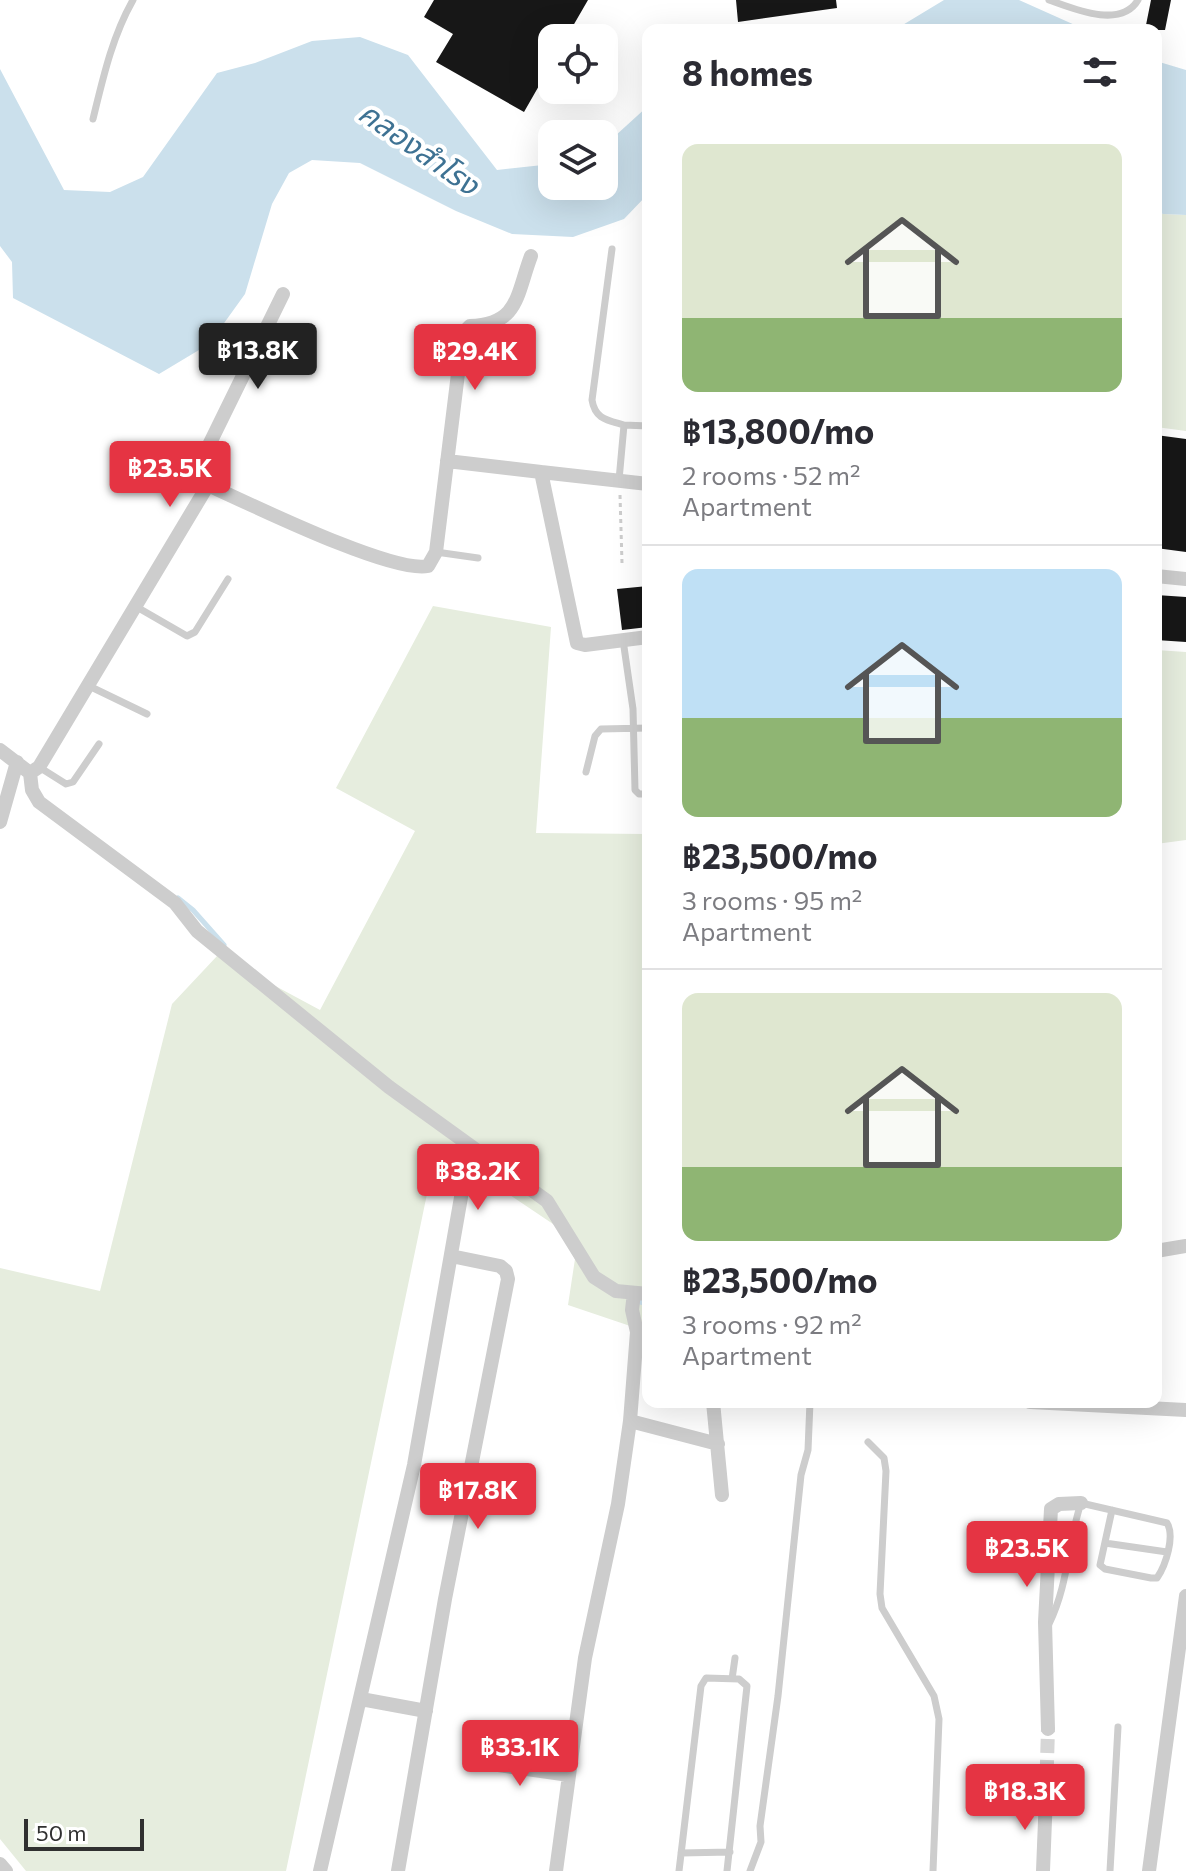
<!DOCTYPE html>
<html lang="en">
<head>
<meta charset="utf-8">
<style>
	body { margin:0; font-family:Commissioner,"Noto Sans Thai",sans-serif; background:#f7f7f7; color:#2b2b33; height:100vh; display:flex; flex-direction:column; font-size:30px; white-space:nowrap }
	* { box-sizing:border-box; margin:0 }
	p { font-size:26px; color:#7c7c81 }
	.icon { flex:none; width:44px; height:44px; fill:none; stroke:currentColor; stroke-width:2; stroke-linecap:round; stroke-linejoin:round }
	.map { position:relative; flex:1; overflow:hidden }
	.side { position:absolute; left:642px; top:24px; width:520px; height:1384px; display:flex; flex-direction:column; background:#fff; border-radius:16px; box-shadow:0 8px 32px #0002 }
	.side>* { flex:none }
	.controls { position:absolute; left:538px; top:24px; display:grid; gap:16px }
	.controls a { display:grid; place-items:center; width:80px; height:80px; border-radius:16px; background:#fff; box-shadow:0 8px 32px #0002; font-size:40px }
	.scale { position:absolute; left:24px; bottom:20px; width:120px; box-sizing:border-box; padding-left:8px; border:4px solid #303030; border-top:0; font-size:22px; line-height:28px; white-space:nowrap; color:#303030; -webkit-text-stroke:6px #fff; paint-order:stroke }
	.price { position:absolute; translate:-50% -68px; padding:0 18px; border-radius:8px; background:#e53443; color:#fff; font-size:26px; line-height:52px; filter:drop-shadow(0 2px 4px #0008) }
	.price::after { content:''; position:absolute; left:50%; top:48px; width:24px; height:18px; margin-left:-12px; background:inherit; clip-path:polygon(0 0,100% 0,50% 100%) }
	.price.current { background:#222; color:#fff }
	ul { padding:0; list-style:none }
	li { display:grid; align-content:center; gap:16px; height:424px; padding:0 40px }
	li+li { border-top:2px solid #e1e1e2 }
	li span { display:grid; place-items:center; height:248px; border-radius:16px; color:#555 }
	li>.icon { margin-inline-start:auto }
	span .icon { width:144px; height:144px; fill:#fffc; stroke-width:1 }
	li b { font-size:34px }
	h2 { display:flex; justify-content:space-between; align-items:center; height:96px; padding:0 40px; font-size:34px }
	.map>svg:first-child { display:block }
	.green { fill:#e6edde }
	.water { fill:#cbe0ec }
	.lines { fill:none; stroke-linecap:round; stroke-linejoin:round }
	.stream { stroke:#cbe0ec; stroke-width:5 }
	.building { fill:#171717 }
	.street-tunnel { stroke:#d6d6d6; stroke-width:14; stroke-dasharray:14 7; stroke-linecap:butt }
	.path { stroke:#cdcdcd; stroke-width:3; stroke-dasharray:4 4; stroke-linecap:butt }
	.lane { stroke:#cdcdcd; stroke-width:7 }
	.street { stroke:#cdcdcd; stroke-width:14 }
	.labels { text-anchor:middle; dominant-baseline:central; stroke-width:8; stroke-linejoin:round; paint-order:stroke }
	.water-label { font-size:30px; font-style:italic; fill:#3e7293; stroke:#fff }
</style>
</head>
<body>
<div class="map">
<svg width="1186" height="1871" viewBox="0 0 1186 1871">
	<rect width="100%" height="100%" fill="#fff"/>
	<!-- green -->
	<path class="green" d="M1156,211L1163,214L1186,215V431L1156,427Z
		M433,606L551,627L536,833L648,834V1332L568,1305L575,1259L556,1226L437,1146L286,1871H26L0,1839V1268L100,1291L172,1004L218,955L320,1010L415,831L336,788Z
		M1156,650L1186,652V840L1156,844Z"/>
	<!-- water -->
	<path class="water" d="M944,0H1019L1086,30H881L901,26Z
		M360,37L408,55L497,170L552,164V186H604V146L648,106V194L624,219L573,237L512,234L456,211L360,163L312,160L289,173L272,204L245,294L209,344L159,374L13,298L12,262L0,246V69L64,190L110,192L143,177L217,73L255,63L312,41Z
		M1156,61L1186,70V215L1163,214L1156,211Z"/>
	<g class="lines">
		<!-- stream -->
		<path class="stream" d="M178,898L193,910L224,945
			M633,1300L648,1304"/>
	</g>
	<!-- building -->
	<path class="building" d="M434,0H588L566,38H552V63L524,112L436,62L453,34L424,17Z
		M736,0H836L837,8L738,22Z
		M1151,0H1171L1165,30H1145Z
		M1156,435L1186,439V552L1156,548Z
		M648,586V627L622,630L617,589Z
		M1156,595L1186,597V642L1156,640Z"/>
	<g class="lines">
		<!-- street-tunnel -->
		<path class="street-tunnel" d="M1046,1795L1048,1729"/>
		<!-- path -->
		<path class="path" d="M620,495L622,563"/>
		<!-- lane -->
		<path class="lane" d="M1049,0C1074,9 1121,29 1138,0
			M93,119C103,78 112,37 133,0
			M612,249L592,400C595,419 607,420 624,425L619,480
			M624,425L648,426
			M436,552L478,558
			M135,606L187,636L195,632L228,579
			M623,640L633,709L635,790L639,794H648
			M89,686L147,714
			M39,767L66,784L73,782L99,744
			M586,772L595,736L601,729L648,728
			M868,1442L884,1458L886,1471L880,1594L882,1608L934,1696L939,1719L933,1871
			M1105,1543L1167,1552
			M1049,1624C1069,1583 1067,1545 1081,1503L1167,1523C1175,1536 1166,1565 1157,1578H1151L1105,1569L1100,1565L1112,1510
			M732,1679L735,1658
			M681,1853L730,1852
			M679,1871L701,1686L706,1678L739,1679L747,1686L727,1871
			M750,1871L761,1842L760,1826L778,1696L801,1475L808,1450L810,1402
			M1110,1871L1118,1727"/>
		<!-- street -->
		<path class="street" d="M447,461L541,472L577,643L585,645L648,637
			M541,472L648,484
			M208,485L204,470L208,447L283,294
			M1156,576L1186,579
			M0,750L30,773L39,767L208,485C248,503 392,574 428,566L436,552L463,333L470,326C519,324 516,296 531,256
			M30,773L32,790L39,802L175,903L197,931L389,1087L547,1201L594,1277L616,1291L648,1294
			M0,822L17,762
			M1156,1251L1186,1246
			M713,1402L722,1495
			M1030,1402L1186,1410
			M630,1421L637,1332L632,1310L634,1293
			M361,1699L426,1711
			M1048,1729L1045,1622L1051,1509L1059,1504L1081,1503
			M477,1762L569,1775
			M0,1864L6,1871
			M320,1871L414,1465L470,1146
			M398,1871L445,1599L508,1279L506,1271L500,1266L451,1256
			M556,1871L585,1658L618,1504L630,1421L718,1444
			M1043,1871L1046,1795
			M1149,1871L1186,1596"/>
	</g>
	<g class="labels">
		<!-- water labels -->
		<g class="water-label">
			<text transform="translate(420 147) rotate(35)">คลองสำโรง</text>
		</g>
	</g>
</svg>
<div class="controls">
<a><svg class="icon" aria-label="locate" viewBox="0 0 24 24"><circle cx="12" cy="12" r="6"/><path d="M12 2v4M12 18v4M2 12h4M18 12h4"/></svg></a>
<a><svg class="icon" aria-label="layers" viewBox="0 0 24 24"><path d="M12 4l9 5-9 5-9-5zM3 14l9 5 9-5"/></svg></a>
</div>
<div class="scale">50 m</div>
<b class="price current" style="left:258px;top:391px">฿13.8K</b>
<b class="price" style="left:475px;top:392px">฿29.4K</b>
<b class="price" style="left:170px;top:509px">฿23.5K</b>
<b class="price" style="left:478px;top:1212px">฿38.2K</b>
<b class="price" style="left:478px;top:1531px">฿17.8K</b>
<b class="price" style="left:1027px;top:1589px">฿23.5K</b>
<b class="price" style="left:520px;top:1788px">฿33.1K</b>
<b class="price" style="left:1025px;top:1832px">฿18.3K</b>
<section class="side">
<h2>8 homes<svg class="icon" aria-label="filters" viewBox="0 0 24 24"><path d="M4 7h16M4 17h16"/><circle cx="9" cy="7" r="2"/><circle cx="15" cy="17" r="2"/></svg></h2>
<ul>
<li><span style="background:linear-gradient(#dfe7d0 70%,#8fb573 0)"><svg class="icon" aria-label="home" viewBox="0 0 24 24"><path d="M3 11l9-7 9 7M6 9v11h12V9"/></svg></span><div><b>฿13,800/mo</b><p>2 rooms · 52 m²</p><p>Apartment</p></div></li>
<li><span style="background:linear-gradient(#bfe0f5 60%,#8fb573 0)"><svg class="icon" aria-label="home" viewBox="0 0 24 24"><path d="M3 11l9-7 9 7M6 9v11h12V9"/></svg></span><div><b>฿23,500/mo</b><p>3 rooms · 95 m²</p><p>Apartment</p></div></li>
<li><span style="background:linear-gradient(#dfe7d0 70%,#8fb573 0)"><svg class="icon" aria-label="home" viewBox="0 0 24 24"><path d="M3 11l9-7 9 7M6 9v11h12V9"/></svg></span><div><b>฿23,500/mo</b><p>3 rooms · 92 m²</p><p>Apartment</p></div></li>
</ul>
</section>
</div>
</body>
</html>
